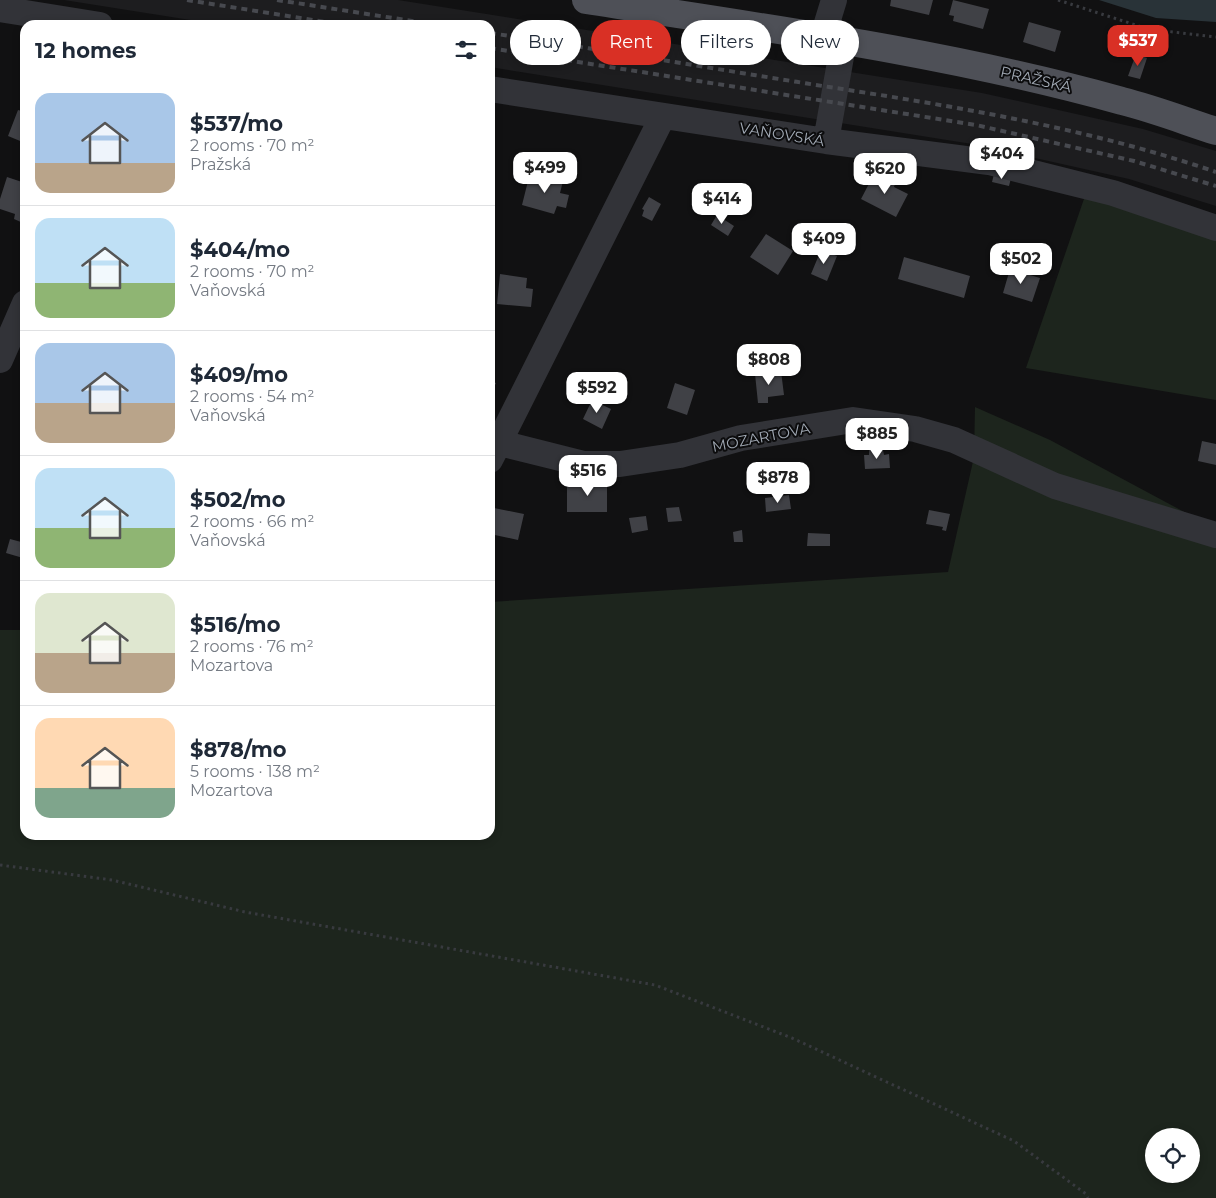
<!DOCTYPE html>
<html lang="en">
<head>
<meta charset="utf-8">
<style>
	body { margin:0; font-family:Montserrat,sans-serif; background:#f2f2f3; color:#1f2937; height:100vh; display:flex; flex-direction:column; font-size:19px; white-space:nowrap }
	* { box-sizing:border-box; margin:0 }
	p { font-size:16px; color:#747a83 }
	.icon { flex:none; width:28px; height:28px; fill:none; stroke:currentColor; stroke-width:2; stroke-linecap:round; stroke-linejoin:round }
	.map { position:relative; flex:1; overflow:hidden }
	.details { position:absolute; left:20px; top:20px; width:475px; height:820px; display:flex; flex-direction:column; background:#fff; border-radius:15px; box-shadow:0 2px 8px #0003 }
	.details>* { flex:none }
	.hud { position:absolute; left:510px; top:20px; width:475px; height:45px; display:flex; gap:10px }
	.buttons { position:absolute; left:1145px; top:1128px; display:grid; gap:10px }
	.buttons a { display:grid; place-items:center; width:55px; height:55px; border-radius:50%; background:#fff; box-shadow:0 2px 8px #0003; font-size:25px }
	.price { position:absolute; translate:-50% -42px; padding:0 11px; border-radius:10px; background:#fff; color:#222; font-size:16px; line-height:32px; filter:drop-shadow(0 1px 2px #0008) }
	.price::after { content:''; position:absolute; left:50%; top:30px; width:15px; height:11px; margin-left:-8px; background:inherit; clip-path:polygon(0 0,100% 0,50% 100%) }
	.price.selected { background:#d93025; color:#fff }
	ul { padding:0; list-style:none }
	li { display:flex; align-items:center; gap:15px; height:125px; padding:0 15px }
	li+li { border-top:1px solid #e0e1e3 }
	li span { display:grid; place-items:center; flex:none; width:140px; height:100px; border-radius:15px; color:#555 }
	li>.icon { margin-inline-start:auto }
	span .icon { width:60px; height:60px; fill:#fffc; stroke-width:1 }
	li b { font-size:21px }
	h2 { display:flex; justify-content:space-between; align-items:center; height:60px; padding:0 15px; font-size:21px }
	.pill { padding:0 18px; border-radius:22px; background:#fff; box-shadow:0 2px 8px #0003; font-size:18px; line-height:45px }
	.pill.selected { background:#d93025; color:#fff }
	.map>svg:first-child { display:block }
	.built { fill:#1d1d1f }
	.green { fill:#1d251d; fill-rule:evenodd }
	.water { fill:#293338 }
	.building { fill:#404146 }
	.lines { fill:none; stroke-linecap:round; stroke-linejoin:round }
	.path { stroke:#383a3f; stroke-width:3; stroke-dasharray:2.5 4; stroke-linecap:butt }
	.minor { stroke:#323338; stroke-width:26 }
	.major { stroke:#4e5057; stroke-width:28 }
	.rail { stroke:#47494f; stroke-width:4; stroke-dasharray:6 5; stroke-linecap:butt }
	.labels { text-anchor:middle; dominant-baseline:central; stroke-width:4; stroke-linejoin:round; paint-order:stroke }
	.street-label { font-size:15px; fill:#a1a9b4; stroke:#0c0c0d }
</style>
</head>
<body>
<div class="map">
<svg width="1216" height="1198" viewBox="0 0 1216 1198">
	<rect width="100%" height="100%" fill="#111112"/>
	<!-- built -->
	<path class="built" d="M64,0H398L982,93L1143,129L1216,151V206L1129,179L972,144L490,67V25H222Z"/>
	<!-- green -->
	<path class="green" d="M1086,193L1216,234V400L1026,368Z
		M975,407L1050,440L1216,529V1198H0V630H25V835H490V602L948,572L974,457ZM1154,1136H1191V1174H1154Z"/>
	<!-- water -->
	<path class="water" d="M1099,0H1216V22L1156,18Z"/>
	<!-- building -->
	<path class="building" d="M891,0H933L929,15L890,6Z
		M953,0L989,9L983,29L953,21L954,16L949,15Z
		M1029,22L1061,31L1055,52L1023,42Z
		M1136,54L1147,58L1140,79L1128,76Z
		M18,110L25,112V143L8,136Z
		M530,173L563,181L560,193L569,195L566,208L557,206L554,214L522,205Z
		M880,173L896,181L894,187L908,194L896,217L861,199L873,176L877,178Z
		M994,174L1011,178L1009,186L992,182Z
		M7,177L25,183V218L23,223L14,219L15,214L0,209V199Z
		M649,197L661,204L652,221L642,216L644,210L642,209Z
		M717,215L734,226L728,236L711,225Z
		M766,234L793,251L778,275L750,257Z
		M821,250L837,256L827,281L811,274Z
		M904,257L970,276L964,298L898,279Z
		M1010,269L1040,278L1032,302L1003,293Z
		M500,274L527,278L526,288L533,289L531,307L497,304Z
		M781,371L784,395L768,397V403H758L755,374Z
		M490,381L496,383L490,395Z
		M675,383L695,390L687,415L667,408Z
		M592,400L611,409L602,429L583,419Z
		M1202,441L1216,444V465L1198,461Z
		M869,450H883L884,455L889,454L890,468L865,469L864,455H869Z
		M578,481H607V512H567V486H578Z
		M789,495L791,509L766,512L765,498Z
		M679,507L682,521L668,522L666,508Z
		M494,508L524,514L518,540L490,534Z
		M929,510L950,514L946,531L942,530L943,527L926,524Z
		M646,516L648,530L632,533L629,518Z
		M742,530L743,542H734L733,532Z
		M808,533L830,534V546H807Z
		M10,539L25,543L23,558L6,553Z"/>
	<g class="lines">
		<!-- path -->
		<path class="path" d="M1058,0L1148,29L1216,37
			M0,865L112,880L245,912L655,985L792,1038L1014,1141L1086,1194L1088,1198"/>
		<!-- minor -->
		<path class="minor" d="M0,9L100,25
			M823,36L834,0
			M490,89L826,141L989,162L1113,193L1216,228
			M826,141L844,40
			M0,360L25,303
			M500,443L584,464H620L680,455L741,438L853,420L915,429L954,440L1055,486L1216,535
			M490,460L663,116"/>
		<!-- major -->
		<path class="major" d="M586,0C766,28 946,52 1122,101C1154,109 1185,121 1216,131"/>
		<!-- rail -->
		<path class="rail" d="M187,0L344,25
			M277,0L438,25
			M490,33C603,50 716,69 829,87C959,107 1091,129 1216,172
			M490,48L976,125L1134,161L1216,186"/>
	</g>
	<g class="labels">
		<!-- street labels -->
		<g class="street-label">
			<text transform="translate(1036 79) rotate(13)">PRAŽSKÁ</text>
			<text transform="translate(782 134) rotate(9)">VAŇOVSKÁ</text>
			<text transform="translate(761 437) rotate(-11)">MOZARTOVA</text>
		</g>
	</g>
</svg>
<div class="buttons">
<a><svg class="icon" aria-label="locate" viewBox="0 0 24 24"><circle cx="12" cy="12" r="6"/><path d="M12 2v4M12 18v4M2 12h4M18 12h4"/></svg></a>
</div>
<b class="price selected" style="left:1138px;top:67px">$537</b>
<b class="price" style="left:1002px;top:180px">$404</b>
<b class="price" style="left:545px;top:194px">$499</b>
<b class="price" style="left:885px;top:195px">$620</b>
<b class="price" style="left:722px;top:225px">$414</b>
<b class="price" style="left:824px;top:265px">$409</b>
<b class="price" style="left:1021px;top:285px">$502</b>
<b class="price" style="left:769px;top:386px">$808</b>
<b class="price" style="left:597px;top:414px">$592</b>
<b class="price" style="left:877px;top:460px">$885</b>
<b class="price" style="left:588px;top:497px">$516</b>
<b class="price" style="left:778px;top:504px">$878</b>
<div class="hud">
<a class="pill">Buy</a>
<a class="pill selected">Rent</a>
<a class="pill">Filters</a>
<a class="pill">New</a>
</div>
<section class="details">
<h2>12 homes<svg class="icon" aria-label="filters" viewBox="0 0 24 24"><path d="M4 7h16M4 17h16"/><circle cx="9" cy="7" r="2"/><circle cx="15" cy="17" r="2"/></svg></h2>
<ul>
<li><span style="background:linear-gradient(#a9c7e8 70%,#b9a48a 0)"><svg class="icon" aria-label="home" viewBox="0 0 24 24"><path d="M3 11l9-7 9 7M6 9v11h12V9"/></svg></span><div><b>$537/mo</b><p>2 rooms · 70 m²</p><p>Pražská</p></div></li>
<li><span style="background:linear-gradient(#bfe0f5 65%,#8fb573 0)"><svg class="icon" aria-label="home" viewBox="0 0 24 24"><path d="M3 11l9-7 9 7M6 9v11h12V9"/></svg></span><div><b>$404/mo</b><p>2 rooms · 70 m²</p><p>Vaňovská</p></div></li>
<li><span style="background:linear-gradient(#a9c7e8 60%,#b9a48a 0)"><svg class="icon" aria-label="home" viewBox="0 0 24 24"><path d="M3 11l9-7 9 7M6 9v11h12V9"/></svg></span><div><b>$409/mo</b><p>2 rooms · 54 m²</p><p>Vaňovská</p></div></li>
<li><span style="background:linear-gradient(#bfe0f5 60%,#8fb573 0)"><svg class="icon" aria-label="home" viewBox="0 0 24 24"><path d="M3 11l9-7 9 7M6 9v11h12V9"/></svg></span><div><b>$502/mo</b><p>2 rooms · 66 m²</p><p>Vaňovská</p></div></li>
<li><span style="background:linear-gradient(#dfe7d0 60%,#b9a48a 0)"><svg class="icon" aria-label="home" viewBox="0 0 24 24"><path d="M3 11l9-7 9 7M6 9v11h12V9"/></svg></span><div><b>$516/mo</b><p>2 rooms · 76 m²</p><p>Mozartova</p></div></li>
<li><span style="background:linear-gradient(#ffd9b3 70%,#7fa58c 0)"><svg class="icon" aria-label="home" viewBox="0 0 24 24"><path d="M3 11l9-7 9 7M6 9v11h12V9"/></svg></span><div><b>$878/mo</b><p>5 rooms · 138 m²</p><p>Mozartova</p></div></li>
</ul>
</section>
</div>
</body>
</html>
